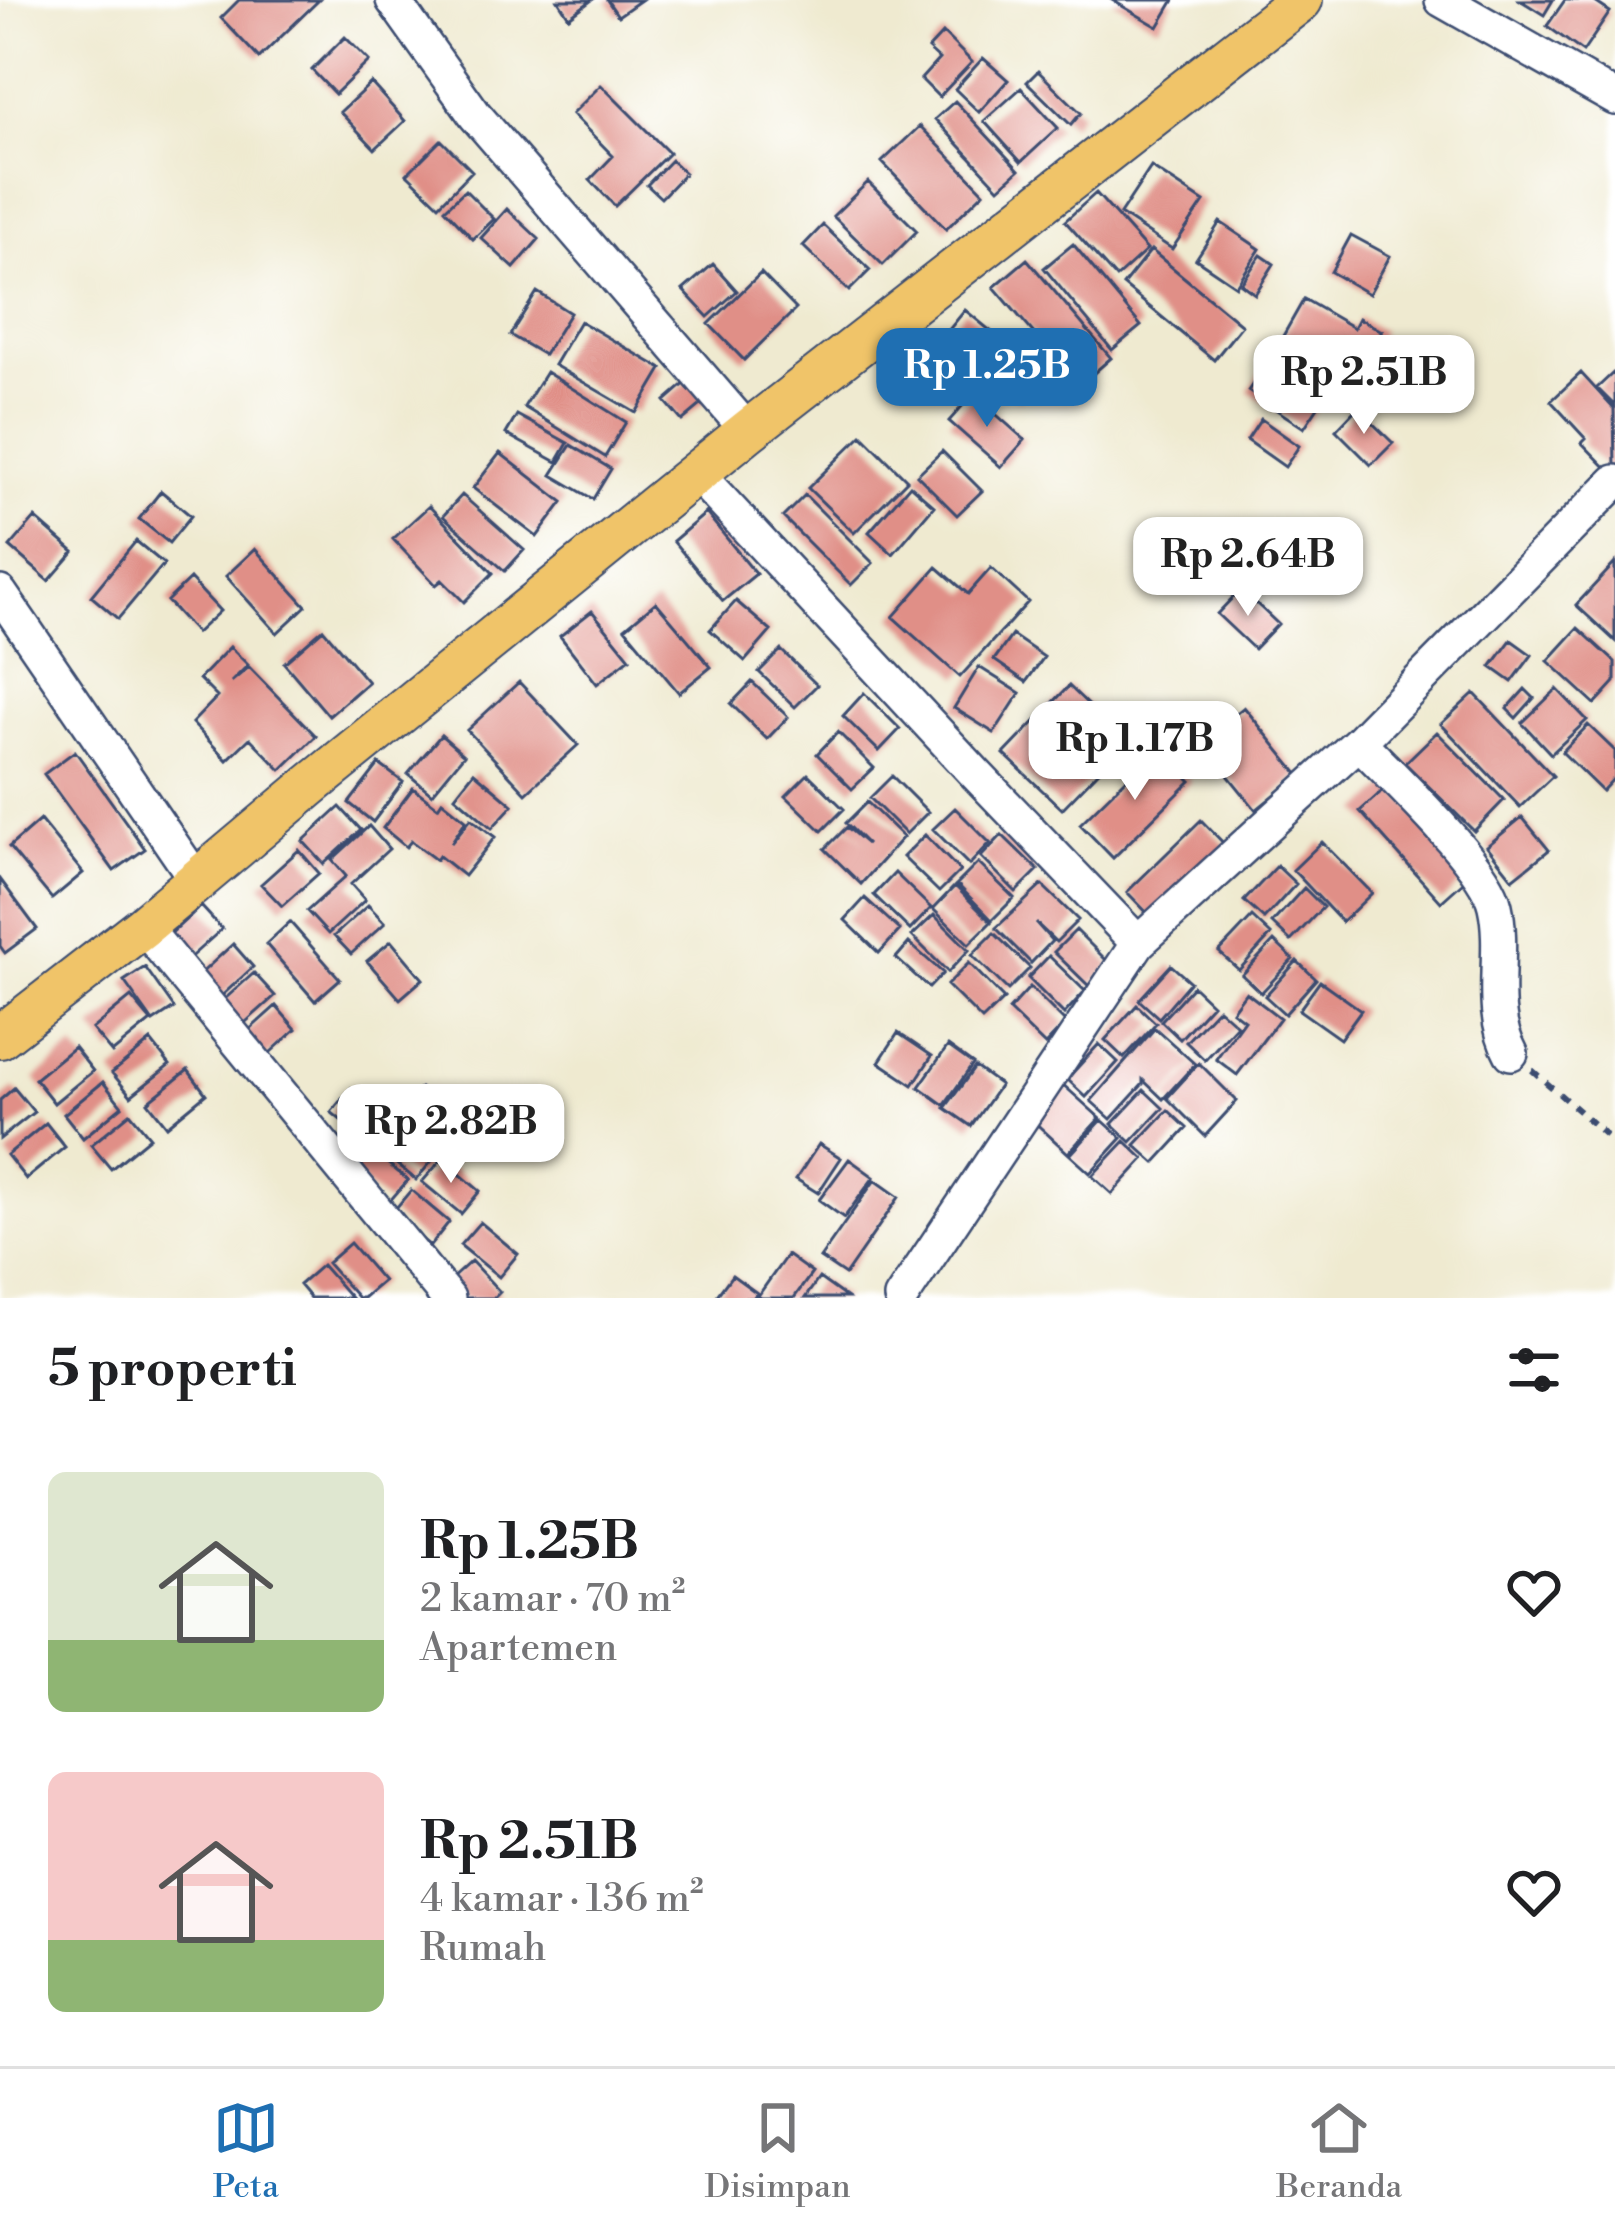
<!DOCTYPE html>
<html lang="id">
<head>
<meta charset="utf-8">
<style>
	body { margin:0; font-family:"Libre Bodoni",serif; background:#f2f2f2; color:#202124; height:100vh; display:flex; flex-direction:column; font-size:45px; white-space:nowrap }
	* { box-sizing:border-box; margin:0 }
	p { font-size:39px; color:#757577 }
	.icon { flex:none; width:66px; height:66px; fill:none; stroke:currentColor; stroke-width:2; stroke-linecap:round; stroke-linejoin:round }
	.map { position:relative; height:1298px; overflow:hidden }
	.side { display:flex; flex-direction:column; background:#fff; flex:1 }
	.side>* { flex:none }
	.price { position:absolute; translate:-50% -102px; padding:0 27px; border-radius:24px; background:#fff; color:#222; font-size:39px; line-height:78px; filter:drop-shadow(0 3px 6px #0008) }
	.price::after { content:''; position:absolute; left:50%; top:72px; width:36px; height:27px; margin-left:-18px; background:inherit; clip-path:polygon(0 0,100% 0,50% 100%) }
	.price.current { background:#1f6fb2; color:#fff }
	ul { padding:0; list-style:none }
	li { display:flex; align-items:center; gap:36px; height:300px; padding:0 48px }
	li span { display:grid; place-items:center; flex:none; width:336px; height:240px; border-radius:18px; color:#555 }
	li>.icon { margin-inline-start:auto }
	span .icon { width:144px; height:144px; fill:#fffc; stroke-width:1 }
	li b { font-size:51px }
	h2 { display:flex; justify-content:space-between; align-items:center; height:144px; padding:0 48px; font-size:51px }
	.dock { display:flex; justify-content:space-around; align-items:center; height:168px; border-top:3px solid #e0e0e0; background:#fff; font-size:33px; color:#757577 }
	.dock a { display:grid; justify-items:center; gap:6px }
	.dock .current { color:#1f6fb2 }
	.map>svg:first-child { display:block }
	.building { fill:#e08f87 }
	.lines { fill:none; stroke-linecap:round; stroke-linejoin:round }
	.minor-casing { stroke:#3b4b6f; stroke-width:38 }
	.major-casing { stroke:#3b4b6f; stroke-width:46 }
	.path { stroke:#3b4b6f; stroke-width:6; stroke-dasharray:9 9; stroke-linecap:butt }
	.minor { stroke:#fff; stroke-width:33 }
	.major { stroke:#f0c469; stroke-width:42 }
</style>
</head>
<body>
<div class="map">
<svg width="1615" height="1298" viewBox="0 0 1615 1298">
	<rect width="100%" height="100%" fill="#fff"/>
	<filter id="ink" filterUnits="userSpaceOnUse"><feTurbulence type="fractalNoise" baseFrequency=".00833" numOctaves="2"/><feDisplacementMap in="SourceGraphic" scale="24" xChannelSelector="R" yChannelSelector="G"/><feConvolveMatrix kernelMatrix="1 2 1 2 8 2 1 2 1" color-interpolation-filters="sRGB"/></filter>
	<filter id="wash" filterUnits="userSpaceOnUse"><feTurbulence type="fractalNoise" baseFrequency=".004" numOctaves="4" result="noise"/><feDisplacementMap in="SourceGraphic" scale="48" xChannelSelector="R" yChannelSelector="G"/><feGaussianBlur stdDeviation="2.7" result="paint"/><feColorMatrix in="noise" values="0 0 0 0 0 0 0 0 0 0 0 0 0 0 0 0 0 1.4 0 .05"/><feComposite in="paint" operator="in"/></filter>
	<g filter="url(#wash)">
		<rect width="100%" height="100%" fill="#efead0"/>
		<g id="blocks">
			<!-- building -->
			<path class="building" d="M239,0H319L259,58L221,18Z
				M558,0H592L569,17Z
				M607,0H641L618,16Z
				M1112,0H1174L1158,27Z
				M1520,0H1553L1544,15Z
				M1565,0H1592L1610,12L1583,52L1547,26Z
				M943,33L972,62L939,97L921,79L939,59L928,49Z
				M345,37L369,61L335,94L312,70Z
				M983,58L1008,80L979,112L955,89Z
				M1038,71L1081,113L1071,125L1027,82Z
				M371,83L405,121L375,149L340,112Z
				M601,85L669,153L615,206L590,180L613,156L572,114Z
				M1021,88L1058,128L1021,162L984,121Z
				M955,101L1019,170L999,188L935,119Z
				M920,126L984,192L946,229L882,162Z
				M441,140L472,171L439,205L407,174Z
				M671,160L685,173L661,198L647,185Z
				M1151,167L1204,202L1172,249L1120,214Z
				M868,182L917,231L883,265L833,216Z
				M465,190L494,219L473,239L445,209Z
				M1096,193L1147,250L1116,278L1065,221Z
				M507,209L539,239L514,268L481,238Z
				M1220,222L1260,249L1236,286L1196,259Z
				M823,225L870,270L849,291L803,246Z
				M1351,235L1390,256L1369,294L1331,272Z
				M1073,244L1141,326L1112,350L1044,268Z
				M1151,250L1242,325L1214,360L1123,285Z
				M1261,255L1274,264L1255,294L1241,284Z
				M1027,259L1111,358L1079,386L994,287Z
				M713,264L737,291L708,317L683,290Z
				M761,273L796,309L744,360L709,324Z
				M537,292L570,313L544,355L510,335Z
				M1304,299L1354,328L1359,318L1382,331L1356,377L1283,336Z
				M965,310L1042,373L1020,400L943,337Z
				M580,321L662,369L636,413L554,365Z
				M1268,361L1324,398L1304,428L1248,391Z
				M546,372L626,422L605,457L524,407Z
				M1581,373L1614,409L1615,468L1611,473L1582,443L1586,439L1551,401Z
				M1613,373L1615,375V406L1597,388Z
				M689,380L707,400L682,421L665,401Z
				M973,394L1025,440L1001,467L949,421Z
				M1357,408L1393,443L1371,465L1336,430Z
				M517,415L568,443L557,462L506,434Z
				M1261,419L1299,446L1285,467L1247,440Z
				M862,435L907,480L854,533L808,488Z
				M571,445L611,469L593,499L552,475Z
				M942,451L982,491L957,515L917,475Z
				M500,453L563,502L537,537L473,488Z
				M910,485L934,506L893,554L869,532Z
				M161,491L191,516L169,543L139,519Z
				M462,495L524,550L505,571L443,516Z
				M805,495L873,563L851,585L783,517Z
				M429,506L493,573L464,602L442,580L436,585L393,539Z
				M706,513L756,574L723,601L673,541Z
				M35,518L74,552L49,581L10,547Z
				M136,541L164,564L118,619L91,596Z
				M255,549L306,606L277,633L226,576Z
				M1615,563V641L1576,605Z
				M937,567L968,594L991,568L1028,602L960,677L893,617Z
				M190,579L220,611L196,633L167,601Z
				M1241,589L1278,624L1254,649L1217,614Z
				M736,601L771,631L745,661L710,630Z
				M656,602L711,667L679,693L625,628Z
				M592,611L630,658L597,684L560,636Z
				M1578,628L1615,662V682L1595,704L1548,661Z
				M323,629L368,682L329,716L284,663Z
				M1012,635L1044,657L1026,682L994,660Z
				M1511,640L1532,655L1512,682L1491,667Z
				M230,647L248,665L231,682L249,667L316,736L281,770L250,738L227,760L192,723L217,697L199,679Z
				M781,650L817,685L795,707L759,672Z
				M979,667L1020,693L994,733L954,708Z
				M519,682L578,745L526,793L467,730Z
				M752,682L788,717L767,739L731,704Z
				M1069,686L1127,742L1062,809L1004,754Z
				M1525,689L1534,698L1516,718L1507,709Z
				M1557,689L1587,720L1551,754L1522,723Z
				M864,693L900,729L879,751L843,716Z
				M1474,693L1553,776L1520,807L1441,724Z
				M1244,707L1299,775L1256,810L1201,742Z
				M1588,725L1615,751V777L1602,791L1562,752Z
				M838,732L874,768L852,789L817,754Z
				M1437,732L1504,800L1474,831L1405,763Z
				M441,735L464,755L432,794L408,774Z
				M1158,748L1191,781L1113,858L1080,824Z
				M75,751L145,849L114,871L44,774Z
				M379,764L403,782L373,822L349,803Z
				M474,772L513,805L492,828L455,796Z
				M808,774L844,809L822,831L786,796Z
				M892,776L928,812L906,834L870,798Z
				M1390,784L1471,875L1441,902L1360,811Z
				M413,788L438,807L442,801L466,820L451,843L471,818L495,837L464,876L439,856L436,860L411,841L406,847L383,828Z
				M867,802L903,837L861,884L825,849L847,827L867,844L846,823Z
				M340,807L361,830L324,864L303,841Z
				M955,808L990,843L969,865L933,829Z
				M1522,817L1549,850L1513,879L1487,846Z
				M40,820L83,873L52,899L9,847Z
				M1201,820L1230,850L1157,923L1127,892Z
				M369,826L389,849L351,884L365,900L328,934L307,911L346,876L332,860Z
				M925,835L960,871L939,892L903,857Z
				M1002,835L1038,870L1016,892L981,857Z
				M1322,842L1372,893L1342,922L1293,870Z
				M299,850L319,873L282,906L261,884Z
				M978,863L1014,898L992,920L957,884Z
				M1277,866L1296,884L1264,919L1244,901Z
				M895,873L931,908L910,930L874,895Z
				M0,879L37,929L5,953L0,946Z
				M1042,885L1078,920L1056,942L1036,923L1052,941L1031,963L996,928Z
				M955,886L991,922L969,944L933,909Z
				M1304,888L1323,907L1291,941L1272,923Z
				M865,898L900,930L879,953L845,920Z
				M368,905L385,923L351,954L334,936Z
				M201,906L222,929L185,962L164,940Z
				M934,915L969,950L948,972L912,936Z
				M1252,917L1271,935L1239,970L1219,952Z
				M290,922L340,979L315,1001L266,944Z
				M1076,930L1111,965L1090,987L1054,952Z
				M994,933L1030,968L1008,990L972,955Z
				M391,941L423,979L400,999L367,961Z
				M1274,941L1293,959L1261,993L1242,975Z
				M909,943L943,973L929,988L896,958Z
				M233,944L253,967L216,1001L196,978Z
				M1049,956L1085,991L1064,1014L1028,978Z
				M1297,961L1316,979L1285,1014L1265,996Z
				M969,963L1004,999L982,1020L947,985Z
				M1171,965L1190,982L1159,1018L1139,1000Z
				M145,967L174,1008L153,1022L124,981Z
				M254,973L275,996L238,1029L217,1006Z
				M1320,981L1361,1010L1340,1039L1299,1010Z
				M1193,986L1212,1004L1180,1039L1161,1021Z
				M1030,987L1066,1023L1045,1045L1009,1010Z
				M1246,992L1280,1018L1237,1075L1216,1059L1244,1020L1232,1011Z
				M131,997L151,1021L112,1053L92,1029Z
				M1137,1005L1156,1023L1124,1058L1105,1040Z
				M276,1006L296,1029L259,1063L238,1040Z
				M1218,1008L1237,1025L1205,1060L1186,1042Z
				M1155,1028L1195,1064L1163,1099L1143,1080V1084L1111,1119L1091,1101Z
				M898,1033L932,1056L913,1085L879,1062Z
				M151,1041L170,1065L131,1096L112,1073Z
				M1099,1044L1118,1062L1086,1097L1067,1079Z
				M948,1046L973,1064L944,1105L919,1087Z
				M74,1047L93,1071L54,1103L35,1079Z
				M1199,1063L1237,1101L1205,1136L1167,1098Z
				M975,1067L1000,1085L971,1126L945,1108Z
				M188,1070L206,1094L167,1126L148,1102Z
				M103,1082L122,1106L83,1138L64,1114Z
				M1060,1082L1100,1118L1068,1153L1028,1116Z
				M14,1088L34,1112L0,1139V1100Z
				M351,1088L390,1120L370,1144L331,1112Z
				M420,1088L458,1119L439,1143L400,1111Z
				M1144,1090L1163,1108L1131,1142L1112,1124Z
				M1168,1110L1187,1128L1155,1163L1135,1145Z
				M130,1113L150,1137L111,1169L91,1145Z
				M1102,1120L1122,1138L1090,1173L1070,1155Z
				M46,1123L65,1147L26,1179L7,1155Z
				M397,1124L436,1156L416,1180L377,1148Z
				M1125,1141L1144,1159L1112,1194L1092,1176Z
				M819,1144L841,1158L818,1193L796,1179Z
				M369,1148L408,1180L388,1203L349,1171Z
				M442,1159L480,1191L461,1214L422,1182Z
				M849,1159L874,1177L844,1218L819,1200Z
				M875,1180L899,1197L845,1275L820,1258Z
				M411,1190L449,1222L430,1246L391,1214Z
				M480,1222L518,1254L499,1277L460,1245Z
				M350,1243L383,1281L363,1298H358L327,1263Z
				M787,1255L812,1273L794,1298H761L758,1296Z
				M471,1261L500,1292L494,1298H465L449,1281Z
				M322,1265L351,1298H310L299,1285Z
				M732,1275L757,1293L753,1298H715Z
				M819,1278L847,1298H805Z"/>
		</g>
	</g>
	<g filter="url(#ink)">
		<use href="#blocks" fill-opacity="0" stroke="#3b4b6f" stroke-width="3"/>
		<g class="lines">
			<defs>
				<path id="minor" d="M393,0L475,115L748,431
					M1442,0L1615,98
					M696,473L975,773L1138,943
					M0,593L197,881
					M1359,742C1392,777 1486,864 1495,906C1506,955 1486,1008 1511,1053
					M143,926L448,1298
					M901,1298L1138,943L1359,742L1615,482"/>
				<path id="major" d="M0,1037L143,926L311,785L748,431L1301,0"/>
			</defs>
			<!-- minor casing -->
			<use href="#minor" class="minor-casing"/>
			<!-- major casing -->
			<use href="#major" class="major-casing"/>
			<!-- path -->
			<path class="path" d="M1532,1070L1615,1143"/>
			<!-- minor -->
			<use href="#minor" class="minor"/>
			<!-- major -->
			<use href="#major" class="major"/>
		</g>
	</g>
</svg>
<b class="price current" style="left:987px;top:430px">Rp 1.25B</b>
<b class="price" style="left:1364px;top:437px">Rp 2.51B</b>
<b class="price" style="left:1248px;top:619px">Rp 2.64B</b>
<b class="price" style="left:1135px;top:803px">Rp 1.17B</b>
<b class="price" style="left:451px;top:1186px">Rp 2.82B</b>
</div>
<section class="side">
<h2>5 properti<svg class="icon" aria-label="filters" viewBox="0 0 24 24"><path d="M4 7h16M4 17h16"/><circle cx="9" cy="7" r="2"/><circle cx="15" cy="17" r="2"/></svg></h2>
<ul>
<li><span style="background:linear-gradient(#dfe7d0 70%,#8fb573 0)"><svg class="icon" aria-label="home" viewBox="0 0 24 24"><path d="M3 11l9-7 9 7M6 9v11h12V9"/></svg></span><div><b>Rp 1.25B</b><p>2 kamar · 70 m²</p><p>Apartemen</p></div><svg class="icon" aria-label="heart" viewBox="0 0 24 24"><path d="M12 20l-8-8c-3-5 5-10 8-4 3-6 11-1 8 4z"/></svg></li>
<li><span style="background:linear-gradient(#f6c9c9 70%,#8fb573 0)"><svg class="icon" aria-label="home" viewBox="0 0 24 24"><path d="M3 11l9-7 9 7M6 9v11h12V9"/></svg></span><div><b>Rp 2.51B</b><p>4 kamar · 136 m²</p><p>Rumah</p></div><svg class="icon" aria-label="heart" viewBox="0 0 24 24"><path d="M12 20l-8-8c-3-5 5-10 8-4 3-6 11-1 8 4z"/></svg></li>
</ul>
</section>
<nav class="dock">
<a class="current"><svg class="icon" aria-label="map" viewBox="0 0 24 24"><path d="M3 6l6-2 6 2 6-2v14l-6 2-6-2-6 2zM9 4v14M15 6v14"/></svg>Peta</a>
<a><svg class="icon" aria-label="saved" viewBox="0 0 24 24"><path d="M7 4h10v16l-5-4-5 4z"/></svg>Disimpan</a>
<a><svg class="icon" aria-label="home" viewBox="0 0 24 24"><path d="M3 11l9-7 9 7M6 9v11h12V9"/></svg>Beranda</a>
</nav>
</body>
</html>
